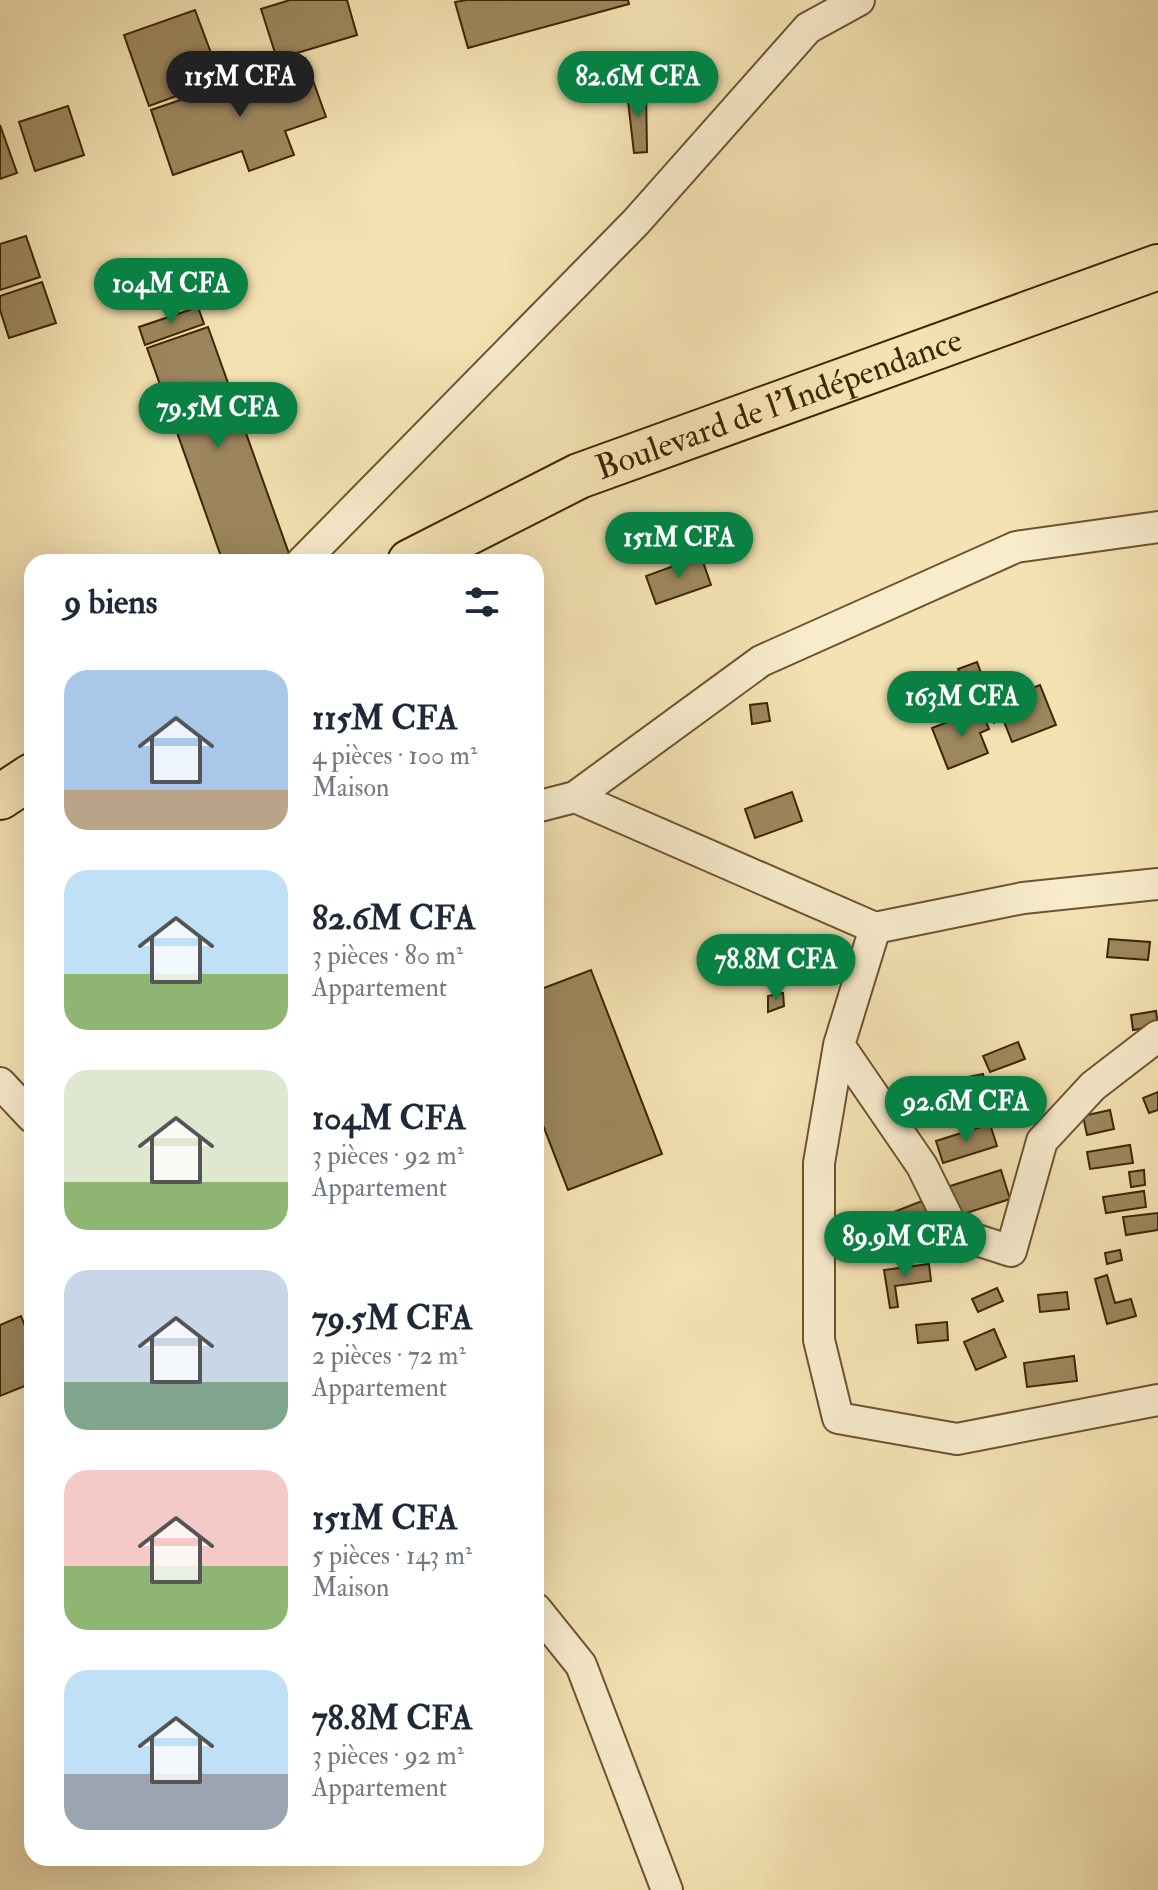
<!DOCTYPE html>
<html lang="fr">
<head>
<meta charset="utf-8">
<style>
	body { margin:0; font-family:"IM FELL Double Pica",serif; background:#f2f2f3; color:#1f2937; height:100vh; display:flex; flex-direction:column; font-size:30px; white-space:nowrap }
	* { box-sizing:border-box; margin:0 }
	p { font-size:26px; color:#747a83 }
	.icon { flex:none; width:44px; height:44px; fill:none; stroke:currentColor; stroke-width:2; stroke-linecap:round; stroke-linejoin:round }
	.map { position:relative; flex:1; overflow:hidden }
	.side { position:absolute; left:24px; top:554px; width:520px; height:1312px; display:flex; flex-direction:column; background:#fff; border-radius:24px; box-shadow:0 8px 32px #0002 }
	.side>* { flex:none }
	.price { position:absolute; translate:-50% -68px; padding:0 18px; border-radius:28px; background:#0b8043; color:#fff; font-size:26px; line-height:52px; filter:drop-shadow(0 2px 4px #0008) }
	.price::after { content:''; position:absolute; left:50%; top:48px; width:24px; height:18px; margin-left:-12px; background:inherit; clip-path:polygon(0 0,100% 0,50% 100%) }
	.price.selected { background:#222; color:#fff }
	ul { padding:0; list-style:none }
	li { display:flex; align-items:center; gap:24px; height:200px; padding:0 40px }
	li span { display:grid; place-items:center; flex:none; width:224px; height:160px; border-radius:24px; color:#555 }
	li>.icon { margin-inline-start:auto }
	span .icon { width:96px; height:96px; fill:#fffc; stroke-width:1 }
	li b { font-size:34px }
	h2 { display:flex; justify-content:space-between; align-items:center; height:96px; padding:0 40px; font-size:34px }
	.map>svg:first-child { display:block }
	.building { fill:#9d875e; stroke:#3e2503; stroke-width:2 }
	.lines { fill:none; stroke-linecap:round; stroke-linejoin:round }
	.minor-casing { stroke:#6c542f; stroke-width:34 }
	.highway-casing { stroke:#3e2503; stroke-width:48 }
	.minor { stroke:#f8eccd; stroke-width:30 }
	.highway { stroke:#f4e2b2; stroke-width:44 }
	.labels { text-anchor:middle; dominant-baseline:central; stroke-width:6; stroke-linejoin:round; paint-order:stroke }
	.street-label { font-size:34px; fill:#3e2503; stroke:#f8eccd }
</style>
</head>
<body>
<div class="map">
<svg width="1158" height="1890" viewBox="0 0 1158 1890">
	<rect width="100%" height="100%" fill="#f4e2b2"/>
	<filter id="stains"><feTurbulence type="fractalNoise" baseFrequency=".0025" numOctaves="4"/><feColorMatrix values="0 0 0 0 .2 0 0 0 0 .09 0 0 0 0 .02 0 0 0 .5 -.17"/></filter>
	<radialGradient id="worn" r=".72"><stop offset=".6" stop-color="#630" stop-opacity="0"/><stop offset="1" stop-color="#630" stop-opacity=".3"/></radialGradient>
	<!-- building -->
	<path class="building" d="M290,0H347L357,35L277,59L261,9Z
		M467,0H628L629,4L468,48L455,2Z
		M195,10L221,80L149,106L124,35Z
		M305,58L326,117L285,131L294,155L249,171L242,151L173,175L151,110Z
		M646,87L647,152L634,153L627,92Z
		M68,106L84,155L35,171L19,122Z
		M0,125L17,173L0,179Z
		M26,236L40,277L0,290V244Z
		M42,282L56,323L9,338L0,310V296Z
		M198,307L204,324L145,345L139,327Z
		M208,327L292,562H223L147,348Z
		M701,556L711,585L656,604L646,576Z
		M977,662L981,673L963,680L958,669Z
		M1040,685L1056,725L1012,742L1003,719L994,723L987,705Z
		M767,703L770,721L752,724L750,705Z
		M981,709L989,729L980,733L988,753L948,769L932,728Z
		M792,792L802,821L755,838L745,809Z
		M1109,939L1150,942L1148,960L1107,957Z
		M591,970L662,1154L568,1190L536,1107V991Z
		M783,993L784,1006L768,1012V996Z
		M1156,1011L1158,1026L1133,1030L1131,1015Z
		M1018,1042L1025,1059L990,1072L983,1056Z
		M983,1074L992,1115L977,1118L968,1077Z
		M1036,1087L1040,1104L1000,1113L996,1097Z
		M1158,1092V1110L1149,1113L1143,1098Z
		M1110,1110L1114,1129L1087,1135L1083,1116Z
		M990,1124L997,1146L943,1163L936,1141Z
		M1130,1145L1133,1163L1090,1169L1087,1152Z
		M1001,1170L1010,1199L957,1216L947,1187Z
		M1144,1170L1145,1185L1131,1187L1129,1172Z
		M1144,1191L1146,1207L1106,1213L1103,1197Z
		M927,1199L933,1216L870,1241L863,1224Z
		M1158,1213V1230L1126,1235L1123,1217Z
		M1120,1250L1122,1260L1107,1264L1105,1253Z
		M929,1264L931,1281L895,1286L898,1307L890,1308L884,1270Z
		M1107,1275L1115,1303L1131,1299L1136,1316L1107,1324L1095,1279Z
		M997,1288L1003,1301L978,1312L972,1299Z
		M1067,1292L1069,1309L1040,1312L1038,1295Z
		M21,1316L32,1344V1383L0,1396V1325Z
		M947,1322L948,1340L918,1343L916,1325Z
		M994,1329L1006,1357L976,1370L964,1342Z
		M1074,1356L1077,1381L1027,1387L1024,1363Z"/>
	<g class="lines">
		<defs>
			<path id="minor" d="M302,562L636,222L808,28L859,0
				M575,797L875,928
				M536,807L575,797L761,661L1016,547L1158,527
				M1158,884L1023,898L875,928L839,1045L922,1166L955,1233L1011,1251L1042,1141L1093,1086L1158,1036
				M839,1045L819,1163V1340L838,1418L957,1439L1158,1400
				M0,1083L32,1117
				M536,1609L581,1665L667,1890"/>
			<g id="highway">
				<path id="s1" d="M410,562L579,476L1158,267"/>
				<path d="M0,797L32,776"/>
			</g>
		</defs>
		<!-- minor casing -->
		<use href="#minor" class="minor-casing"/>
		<!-- highway casing -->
		<use href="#highway" class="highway-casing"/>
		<!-- minor -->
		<use href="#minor" class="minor"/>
		<!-- highway -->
		<use href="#highway" class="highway"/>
	</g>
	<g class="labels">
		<!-- street labels -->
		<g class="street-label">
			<text stroke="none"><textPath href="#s1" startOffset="402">Boulevard de l'Indépendance</textPath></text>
		</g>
	</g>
	<rect width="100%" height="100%" filter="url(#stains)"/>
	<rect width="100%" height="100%" fill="url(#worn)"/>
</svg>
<b class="price selected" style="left:240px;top:119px">115M CFA</b>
<b class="price" style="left:638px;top:119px">82.6M CFA</b>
<b class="price" style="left:171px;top:326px">104M CFA</b>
<b class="price" style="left:218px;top:450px">79.5M CFA</b>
<b class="price" style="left:679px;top:580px">151M CFA</b>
<b class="price" style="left:962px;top:739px">163M CFA</b>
<b class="price" style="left:776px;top:1002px">78.8M CFA</b>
<b class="price" style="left:966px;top:1144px">92.6M CFA</b>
<b class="price" style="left:905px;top:1279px">89.9M CFA</b>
<section class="side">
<h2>9 biens<svg class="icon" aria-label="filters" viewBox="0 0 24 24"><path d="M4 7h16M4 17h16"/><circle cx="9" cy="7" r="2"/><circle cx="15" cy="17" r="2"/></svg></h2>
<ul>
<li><span style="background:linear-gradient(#a9c7e8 75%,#b9a48a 0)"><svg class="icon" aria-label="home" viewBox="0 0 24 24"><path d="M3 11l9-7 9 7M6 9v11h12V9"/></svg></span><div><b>115M CFA</b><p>4 pièces · 100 m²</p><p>Maison</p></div></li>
<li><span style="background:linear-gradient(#bfe0f5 65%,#8fb573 0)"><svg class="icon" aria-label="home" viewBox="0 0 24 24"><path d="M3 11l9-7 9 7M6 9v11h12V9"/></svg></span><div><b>82.6M CFA</b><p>3 pièces · 80 m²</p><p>Appartement</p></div></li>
<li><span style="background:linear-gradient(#dfe7d0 70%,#8fb573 0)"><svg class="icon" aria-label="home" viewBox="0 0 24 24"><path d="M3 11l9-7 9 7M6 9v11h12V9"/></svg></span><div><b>104M CFA</b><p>3 pièces · 92 m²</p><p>Appartement</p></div></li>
<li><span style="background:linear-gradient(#c9d6e8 70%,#7fa58c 0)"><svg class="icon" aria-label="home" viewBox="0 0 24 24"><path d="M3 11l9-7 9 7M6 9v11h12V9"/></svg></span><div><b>79.5M CFA</b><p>2 pièces · 72 m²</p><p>Appartement</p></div></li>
<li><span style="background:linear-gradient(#f6c9c9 60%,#8fb573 0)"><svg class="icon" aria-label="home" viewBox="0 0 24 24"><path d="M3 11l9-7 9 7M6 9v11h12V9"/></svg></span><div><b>151M CFA</b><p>5 pièces · 143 m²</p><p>Maison</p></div></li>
<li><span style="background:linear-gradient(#bfe0f5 65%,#9aa5b1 0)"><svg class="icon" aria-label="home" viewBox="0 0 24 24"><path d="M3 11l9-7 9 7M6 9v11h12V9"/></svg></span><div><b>78.8M CFA</b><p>3 pièces · 92 m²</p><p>Appartement</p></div></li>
</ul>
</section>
</div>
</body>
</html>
